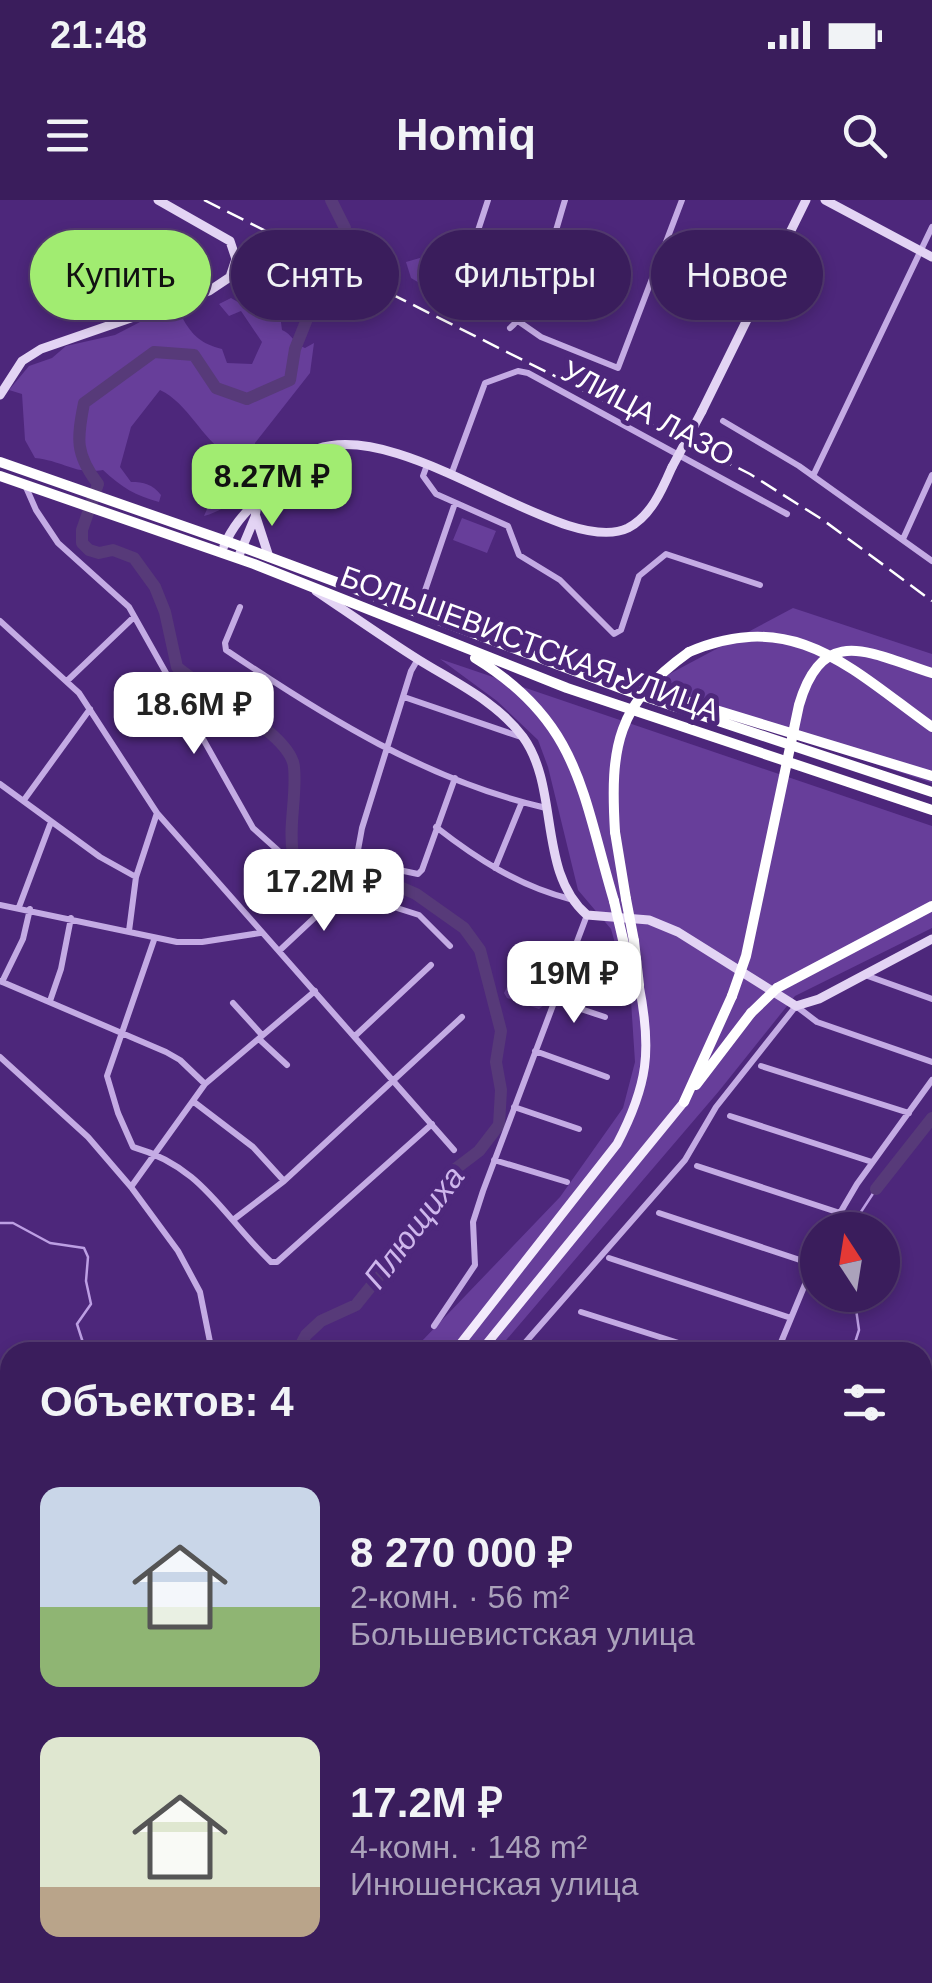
<!DOCTYPE html>
<html lang="ru">
<head>
<meta charset="utf-8">
<style>
	body { margin:0; font-family:Arial,sans-serif; background:#452a65; color:#f1f3f6; height:100vh; display:flex; flex-direction:column; font-size:38px; white-space:nowrap }
	* { box-sizing:border-box; margin:0 }
	p { font-size:32px; color:#aba2bb }
	.icon { flex:none; width:55px; height:55px; fill:none; stroke:currentColor; stroke-width:2; stroke-linecap:round; stroke-linejoin:round }
	.map { position:relative; flex:1; overflow:hidden }
	.sheet { position:absolute; left:0px; top:1142px; width:932px; height:642px; display:flex; flex-direction:column; background:#3a1d5c; border-radius:30px 30px 0 0; box-shadow:0 5px 15px #0003,0 0 0 2px #543b72 }
	.sheet>* { flex:none }
	.top-card { position:absolute; left:30px; top:30px; width:872px; height:90px; display:flex; gap:20px }
	.needle { width:65px; rotate:348deg }
	.buttons { position:absolute; left:800px; top:1012px; display:grid; gap:20px }
	.buttons a { display:grid; place-items:center; width:100px; height:100px; border-radius:50%; background:#3a1d5c; box-shadow:0 5px 15px #0003,0 0 0 2px #543b72; font-size:50px }
	.price { position:absolute; translate:-50% -85px; padding:0 22px; border-radius:20px; background:#fff; color:#222; font-size:32px; line-height:65px; filter:drop-shadow(0 2px 5px #0008) }
	.price::after { content:''; position:absolute; left:50%; top:60px; width:30px; height:22px; margin-left:-15px; background:inherit; clip-path:polygon(0 0,100% 0,50% 100%) }
	.price.current { background:#a1ec71; color:#111 }
	ul { padding:0; list-style:none }
	li { display:flex; align-items:center; gap:30px; height:250px; padding:0 40px }
	li span { display:grid; place-items:center; flex:none; width:280px; height:200px; border-radius:20px; color:#555 }
	li>.icon { margin-inline-start:auto }
	span .icon { width:120px; height:120px; fill:#fffc; stroke-width:1 }
	li b { font-size:42px }
	h2 { display:flex; justify-content:space-between; align-items:center; height:120px; padding:0 40px; font-size:42px }
	.pill { padding:0 35px; border-radius:45px; background:#3a1d5c; box-shadow:0 5px 15px #0003,0 0 0 2px #543b72; font-size:35px; line-height:90px }
	.pill.current { background:#a1ec71; color:#111 }
	.status { display:flex; justify-content:space-between; align-items:center; height:70px; padding:0 50px; background:#3a1d5c; direction:ltr }
	.status svg { height:28px; fill:currentColor }
	header { display:flex; justify-content:space-between; align-items:center; height:130px; padding:0 40px; background:#3a1d5c; font-size:45px; font-weight:700 }
	.map>svg:first-child { display:block }
	.green { fill:#673e9a }
	.water { fill:#573a79; stroke:#bd9fe4; stroke-width:2.5 }
	.lines { fill:none; stroke-linecap:round; stroke-linejoin:round }
	.stream { stroke:#bd9fe4; stroke-width:2.5 }
	.river { stroke:#573a79; stroke-width:12 }
	.street { stroke:#c4abe4; stroke-width:6 }
	.secondary { stroke:#e3d4f4; stroke-width:9 }
	.primary { stroke:#f3eafc; stroke-width:9 }
	.highway { stroke:#fff; stroke-width:10 }
	.rail { stroke:#fff; stroke-width:2.5; stroke-dasharray:18 8; stroke-linecap:butt }
	.secondary-bridge { stroke:#e3d4f4; stroke-width:9 }
	.highway-bridge { stroke:#fff; stroke-width:10 }
	.labels { text-anchor:middle; dominant-baseline:central; stroke-width:10; stroke-linejoin:round; paint-order:stroke }
	.street-label { font-size:30px; fill:#fff; stroke:#4d277b }
	.water-label { font-size:32px; font-style:italic; fill:#ceb6ec; stroke:#4d277b }
</style>
</head>
<body>
<div class="status"><b>21:48</b><svg viewBox="0 0 49 12"><path d="M0 12V9h3v3zM5 12V6h3v6zM10 12V3h3v9zM15 12V0h3v12zM26 1h20v11H26zM47 4h2v5h-2z"/></svg></div>
<header><svg class="icon" aria-label="menu" viewBox="0 0 24 24"><path d="M4 6h16M4 12h16M4 18h16"/></svg>Homiq<svg class="icon" aria-label="search" viewBox="0 0 24 24"><circle cx="10" cy="10" r="6"/><path d="M15 15l6 6"/></svg></header>
<div class="map">
<svg width="932" height="1783" viewBox="0 0 932 1783">
	<rect width="100%" height="100%" fill="#4d277b"/>
	<!-- green -->
	<path class="green" d="M437,53L458,73L448,100L411,78L406,62Z
		M231,98L257,113L279,107L282,130C292,134 295,145 305,148L314,143L310,173L255,243V278C239,295 227,310 204,316L213,295L208,289L211,278L226,266L228,255C200,237 189,204 160,190L131,227L120,267L131,282C144,282 152,284 161,295L159,302C136,296 121,287 103,270C75,275 64,261 35,258L25,240L22,194L9,190L29,166L52,158L66,146L115,135L140,122L178,110L186,114L182,117C192,136 202,144 222,149L227,163L252,164L262,142L241,111L229,116L219,104Z
		M462,318L496,331L487,353L453,340Z
		M793,408L932,454V583L645,487Z
		M440,459L932,626V728L795,796L719,891L496,1152H455L421,1142L560,997L623,908L635,862L631,801L611,729L578,690L548,567L538,540L497,501Z
		M514,779L545,791L544,805L539,809L507,798L504,793L510,781Z
		M923,1646L932,1652V1783H685L688,1775H922Z"/>
	<!-- water -->
	<path class="water" d="M0,1617L10,1636V1775H154L168,1783H0Z"/>
	<g class="lines">
		<!-- stream -->
		<path class="stream" d="M0,1023H13L50,1043L84,1048L88,1057L86,1081L91,1104L77,1124L86,1152
			M849,1030L876,989
			M852,1152L859,1130L854,1095"/>
		<!-- river -->
		<path class="river" d="M331,0L345,28
			M876,989L932,918
			M297,1152L306,1135L321,1121L356,1105L428,1015L450,973L479,951L499,925L501,890L496,862L501,831L480,750L464,728L416,694L393,684L333,678L293,654C288,626 297,597 294,567C291,533 204,491 177,467L165,412L155,387L134,358L113,350L99,353L89,350L82,343V330L98,284C75,254 77,239 84,203L154,152L194,155L216,188L247,199L290,180L295,149L319,89"/>
		<!-- street -->
		<path class="street" d="M468,61L488,0
			M518,121L541,137L618,168L682,0
			M510,128C538,104 554,35 565,0
			M723,221L799,266L932,361
			M427,265L423,276L436,294L508,326L519,355L560,380L614,434L621,430L639,376L666,354L760,385
			M451,275L485,183L518,171L528,173L787,314
			M813,276L932,27
			M25,285L36,310L58,343L129,407L253,628L301,671L334,688L419,715L450,746
			M903,339L932,275
			M240,407L225,443L226,450C325,517 428,581 546,608
			M417,414L455,303
			M0,421L79,493L157,613L454,950
			M418,459L411,471L362,628L356,661L418,674L422,670L455,578
			M68,480L134,417
			M404,497L521,537
			M0,584L100,657L136,677L157,613
			M24,600L90,509
			M436,627C477,659 519,686 570,699
			M495,668L522,602
			M0,705L177,742H202L260,733
			M19,707L51,622
			M129,731L136,677
			M154,740L107,876L118,913L133,947C203,967 221,1014 271,1062H277L432,924
			M279,751L344,690
			M865,775L932,799
			M0,781L166,852L180,860L205,884
			M2,782L23,739L30,709
			M554,800L605,817
			M50,801L61,769L71,718
			M233,803L262,835
			M355,836L431,765
			M259,839L287,865
			M535,851L607,877
			M0,857L88,937L131,987L178,1051L200,1092L212,1152
			M761,866L909,913
			M194,902L253,947L284,981
			M514,907L579,929
			M730,916L872,962
			M494,960L567,982
			M697,966L840,1013
			M131,987L205,884L315,791
			M659,1013L812,1064
			M233,1020L284,981L462,817
			M830,1030L857,984L932,880
			M609,1058L791,1118
			M581,1112L707,1152
			M434,1126L475,1065L473,1022L483,991L587,715
			M517,1152L685,960L716,907L796,806L817,822L932,862
			M777,1152L818,1053
			M0,1540L10,1530"/>
		<!-- secondary -->
		<path class="secondary" d="M825,0L932,57
			M0,195L22,161L41,149L209,91L230,77L236,59L230,41L158,0
			M702,211L806,0
			M256,317L269,357
			M224,346C233,325 245,313 260,297C276,278 292,257 317,249C406,218 564,359 628,328C651,316 662,290 672,267
			M240,353L255,317L258,299
			M316,391C350,414 384,438 419,460C456,483 496,501 523,537C560,588 537,672 587,715L649,720L678,732L796,806L819,799L932,739"/>
		<!-- primary -->
		<path class="primary" d="M454,1152L617,944C648,885 652,850 639,785
			M480,1152L684,902
			M0,1676L10,1666
			M0,1691L10,1681"/>
		<!-- highway -->
		<path class="highway" d="M0,262L226,341L631,492L932,592
			M0,276L254,364L567,488L932,610
			M689,452C794,407 851,469 932,527
			M475,458C580,522 582,594 614,701
			M614,479L932,576
			M615,632L626,699
			M634,741L639,785
			M777,788L932,706
			M696,885L751,813
			M684,902L732,796"/>
		<!-- rail -->
		<path class="rail" d="M204,0L750,274L823,320L932,401"/>
		<!-- secondary-bridge -->
		<path class="secondary-bridge" d="M672,267L702,211"/>
		<!-- highway-bridge -->
		<path class="highway-bridge" d="M615,632C610,547 616,504 689,452
			M626,699L634,741
			M614,701L624,744
			M732,796L746,756L799,505C823,422 871,454 932,473
			M751,813L777,788"/>
	</g>
	<g class="labels">
		<!-- street labels -->
		<g class="street-label">
			<text transform="translate(648 213) rotate(28)">УЛИЦА ЛАЗО</text>
			<text transform="translate(530 443) rotate(20)">БОЛЬШЕВИСТСКАЯ УЛИЦА</text>
		</g>
		<!-- water labels -->
		<g class="water-label">
			<text transform="translate(414 1027) rotate(-53)">Плющиха</text>
		</g>
	</g>
</svg>
<div class="buttons">
<a><svg class="needle" viewBox="-14 -14 28 28"><path d="M0-13l5 13h-10z" fill="#e53935"/><path d="M0 13l5-13h-10z" fill="#aba2bb"/></svg></a>
</div>
<b class="price current" style="left:272px;top:329px">8.27M ₽</b>
<b class="price" style="left:194px;top:557px">18.6M ₽</b>
<b class="price" style="left:324px;top:734px">17.2M ₽</b>
<b class="price" style="left:574px;top:826px">19M ₽</b>
<div class="top-card">
<a class="pill current">Купить</a>
<a class="pill">Снять</a>
<a class="pill">Фильтры</a>
<a class="pill">Новое</a>
</div>
<section class="sheet">
<h2>Объектов: 4<svg class="icon" aria-label="filters" viewBox="0 0 24 24"><path d="M4 7h16M4 17h16"/><circle cx="9" cy="7" r="2"/><circle cx="15" cy="17" r="2"/></svg></h2>
<ul>
<li><span style="background:linear-gradient(#c9d6e8 60%,#8fb573 0)"><svg class="icon" aria-label="home" viewBox="0 0 24 24"><path d="M3 11l9-7 9 7M6 9v11h12V9"/></svg></span><div><b>8 270 000 ₽</b><p>2-комн. · 56 m²</p><p>Большевистская улица</p></div></li>
<li><span style="background:linear-gradient(#dfe7d0 75%,#b9a48a 0)"><svg class="icon" aria-label="home" viewBox="0 0 24 24"><path d="M3 11l9-7 9 7M6 9v11h12V9"/></svg></span><div><b>17.2M ₽</b><p>4-комн. · 148 m²</p><p>Инюшенская улица</p></div></li>
</ul>
</section>
</div>
</body>
</html>
